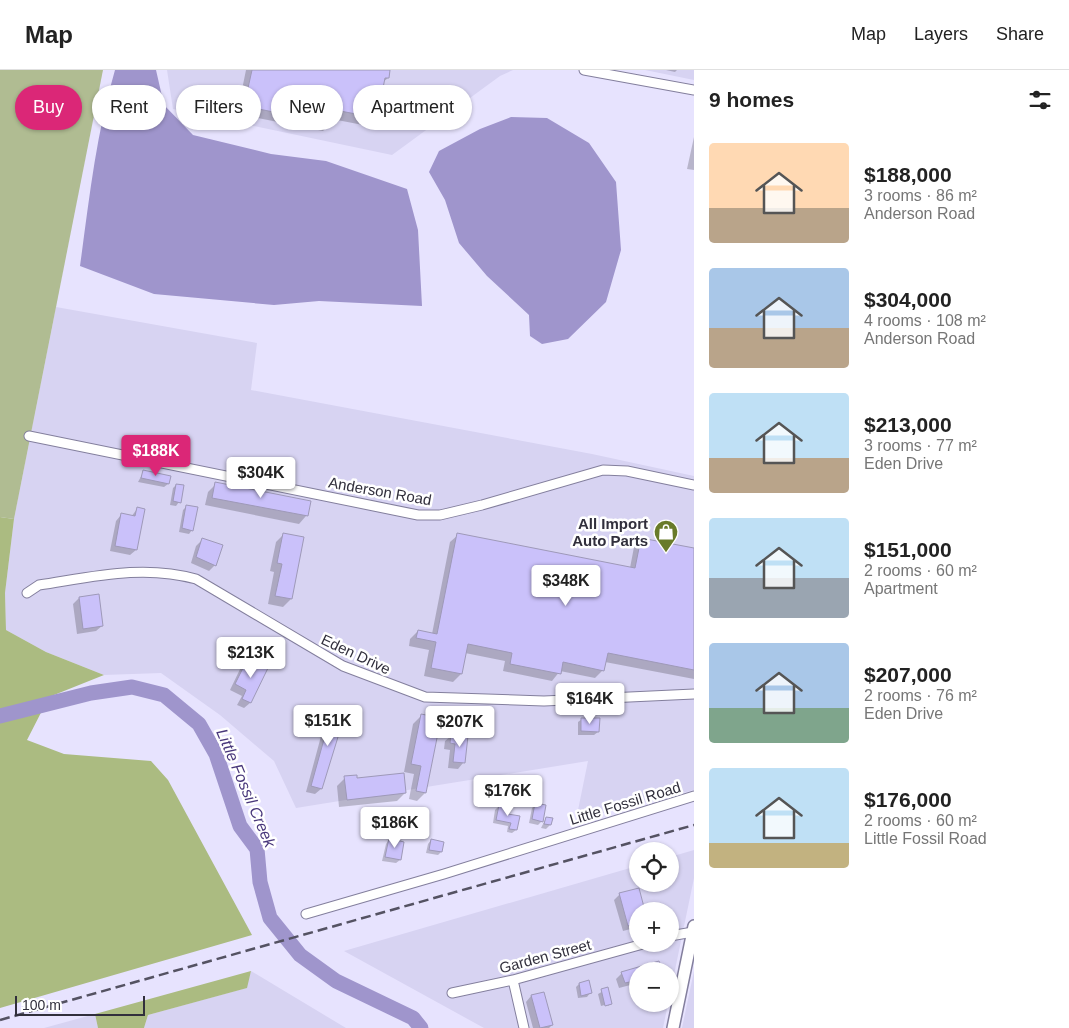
<!DOCTYPE html>
<html lang="en">
<head>
<meta charset="utf-8">
<style>
	body { margin:0; font-family:Arial,sans-serif; background:#f6f6f6; color:#222; height:100vh; display:flex; flex-direction:column; font-size:19px; white-space:nowrap }
	* { box-sizing:border-box; margin:0 }
	p { font-size:16px; color:#767676 }
	.icon { flex:none; width:28px; height:28px; fill:none; stroke:currentColor; stroke-width:2; stroke-linecap:round; stroke-linejoin:round }
	.map { position:relative; flex:1; overflow:hidden }
	.drawer { display:flex; flex-direction:column; background:#fff; width:375px }
	.drawer>* { flex:none }
	.guide { position:absolute; left:15px; top:15px; width:475px; height:45px; display:flex; gap:10px }
	.buttons { position:absolute; left:629px; top:772px; display:grid; gap:10px }
	.buttons a { display:grid; place-items:center; width:50px; height:50px; border-radius:50%; background:#fff; box-shadow:0 1px 4px #0004; font-size:25px }
	.scale { position:absolute; left:15px; bottom:12px; width:130px; box-sizing:border-box; padding-left:5px; border:2px solid #312f3c; border-top:0; font-size:14px; line-height:18px; white-space:nowrap; color:#312f3c; -webkit-text-stroke:4px #fff; paint-order:stroke }
	.price { position:absolute; translate:-50% -42px; padding:0 11px; border-radius:5px; background:#fff; color:#222; font-size:16px; line-height:32px; filter:drop-shadow(0 1px 2px #0008) }
	.price::after { content:''; position:absolute; left:50%; top:30px; width:15px; height:11px; margin-left:-8px; background:inherit; clip-path:polygon(0 0,100% 0,50% 100%) }
	.price.current { background:#db2777; color:#fff }
	ul { padding:0; list-style:none }
	li { display:flex; align-items:center; gap:15px; height:125px; padding:0 15px }
	li span { display:grid; place-items:center; flex:none; width:140px; height:100px; border-radius:5px; color:#555 }
	li>.icon { margin-inline-start:auto }
	span .icon { width:60px; height:60px; fill:#fffc; stroke-width:1 }
	li b { font-size:21px }
	h2 { display:flex; justify-content:space-between; align-items:center; height:60px; padding:0 15px; font-size:21px }
	.chip { padding:0 18px; border-radius:22px; background:#fff; box-shadow:0 1px 4px #0004; font-size:18px; line-height:45px }
	.chip.current { background:#db2777; color:#fff }
	header { display:flex; align-items:center; gap:30px; box-sizing:border-box; height:70px; padding:0 25px; background:#fff; border-bottom:1px solid #e0e0e0 }
	header strong { font-size:24px }
	nav { display:flex; gap:28px; margin-inline-start:auto; font-size:18px }
	main { display:flex; flex:1; min-height:0 }
	.map>svg:first-child { display:block }
	.built { fill:#d7d3f2; fill-rule:evenodd }
	.green { fill:#b0bc92 }
	.forest { fill:#abbb81 }
	.water { fill:#9f95cc }
	.shadow { fill:#0003 }
	.lines { fill:none; stroke-linecap:round; stroke-linejoin:round }
	.river { stroke:#9f95cc; stroke-width:15 }
	.building { fill:#cac1fa; stroke:#9e99b8 }
	.minor-casing { stroke:#837f9d; stroke-width:11 }
	.tertiary-casing { stroke:#837f9d; stroke-width:14 }
	.minor { stroke:#fff; stroke-width:9 }
	.tertiary { stroke:#fff; stroke-width:11 }
	.rail { stroke:#545262; stroke-width:2.5; stroke-dasharray:10 5; stroke-linecap:butt }
	.labels { text-anchor:middle; dominant-baseline:central; stroke-width:5; stroke-linejoin:round; paint-order:stroke }
	.street-label { font-size:15px; fill:#312f3c; stroke:#fff }
	.poi-label { font-size:15px; font-weight:bold; fill:#312f3c; stroke:#fff; text-anchor:end }
	.water-label { font-size:16px; font-style:italic; fill:#48377b; stroke:#fff }
</style>
</head>
<body>
<header>
<strong>Map</strong>
<nav><a>Map</a><a>Layers</a><a>Share</a></nav>
</header>
<main>
<div class="map">
<svg width="694" height="958" viewBox="0 0 694 958">
	<rect width="100%" height="100%" fill="#e7e3fe"/>
	<!-- built -->
	<path class="built" d="M167,0H513L500,6L392,85L173,39Z
		M645,0H694V10Z
		M56,237L257,273L251,320L592,384L694,406V720L576,750L588,691L296,738L274,691L220,645L161,603L104,605L46,582L6,560L5,523L14,449Z
		M694,780V808L670,924V901H638V934H668L663,958H484L344,881L637,796L638,814H670V787ZM638,841H670V874H638Z
		M251,901L346,958H144L148,945L246,918Z
		M694,901V958H682Z
		M95,944L98,958H44Z"/>
	<!-- green -->
	<path class="green" d="M0,0H103L14,449L0,447Z"/>
	<!-- forest -->
	<path class="forest" d="M0,447L14,449L5,523L6,560L46,582L104,605L49,627L27,670L64,684L151,691L168,710L252,865L0,938Z
		M251,901L247,918L148,945L144,958H98L95,944Z"/>
	<!-- water -->
	<path class="water" d="M115,0H156L164,35L193,65L271,84L326,91L407,119L418,160L422,236L319,231L274,235L154,224L80,196C89,131 96,64 115,0Z
		M511,47L547,48L589,73L616,112L621,180L606,232L568,269L542,274L530,266L529,245L487,206L459,173L445,130L429,102L439,81L480,59Z"/>
	<!-- shadow -->
	<path class="shadow" d="M246,0H389L388,8L382,13L376,48L368,56L332,49L331,53L323,61L237,44Z
		M666,0H677L675,2Z
		M694,67V100L687,99Z
		M144,401L169,407L168,414L164,417L138,412Z
		M216,414L309,432L306,446L299,454L205,435L208,422Z
		M176,415L179,432L176,436L170,435L173,418Z
		M187,436L192,460L189,464L179,462L183,440Z
		M137,439L136,480L130,485L110,481L116,451L121,445L131,447Z
		M284,464L303,468L291,529L283,537L268,534L274,502L270,501L276,472Z
		M458,465L630,498L634,477L642,469L694,480V609L605,592L603,600L595,608L560,601L552,611L503,601L505,591L465,583L461,604L453,612L424,606L429,580L409,576L410,569L418,561L432,564L450,472Z
		M202,470L221,476L214,496L209,501L191,493L196,476Z
		M79,528L102,556L96,561L77,564L73,534Z
		M248,589L267,599L250,633L244,638L237,635L242,626L230,620L242,595Z
		M333,638L321,719L315,724L306,722L327,644Z
		M421,646L425,723L417,731L409,729L414,704L404,702L413,654Z
		M582,649L598,662L594,665H578V652Z
		M451,666L466,667L463,693L458,699L448,698L450,680L444,679L445,671Z
		M345,708L356,709L405,723L397,731L339,737L337,716Z
		M536,734L542,751L538,755L529,753L532,738Z
		M499,736L516,760L512,763L507,762L508,756L493,753L495,740Z
		M413,739L418,755L414,758L407,757L410,743Z
		M546,748L551,749L550,755L546,759L541,758Z
		M389,770L400,790L396,793L382,791L386,774Z
		M431,770L441,782L438,785L426,783L428,774Z
		M620,824L644,840L652,838L653,841H638V857L623,861L614,830Z
		M659,892L661,901H638V913L619,918L616,909L622,903Z
		M579,914L590,923L587,927L578,928L576,917Z
		M607,919L611,933L608,936V934L601,936L598,924Z
		M543,923L552,955L549,958H533L526,932L531,926Z"/>
	<g class="lines">
		<!-- river -->
		<path class="river" d="M0,646L91,623L132,617L164,625L199,654L216,684L240,756L257,779L260,812L270,848L300,885L336,911L413,948L421,958"/>
	</g>
	<!-- building -->
	<path class="building" d="M252,0H390L389,8H385L377,48L335,40L332,54L244,36Z
		M143,400L171,406L169,414L141,408Z
		M215,412L311,431L308,446L212,428Z
		M176,414L184,415L181,433L173,431Z
		M186,435L198,437L193,461L182,458Z
		M137,437L145,439L137,480L115,476L121,443L135,446Z
		M283,463L304,467L292,529L275,526L282,494L277,493Z
		M457,463L635,498L641,468L694,478V600L608,583L604,601L563,592L561,604L510,594L512,583L468,574L462,604L431,598L436,572L416,568L418,560L437,564Z
		M202,468L223,475L216,496L196,487Z
		M99,524L103,556L83,559L79,527Z
		M248,588L268,598L251,633L242,629L246,620L235,614Z
		M333,637L346,641L322,719L311,716Z
		M421,644L441,648L426,723L416,721L421,696L411,694Z
		M581,648H600L599,662L581,661Z
		M451,664L468,666L465,693L453,692L455,674L450,673Z
		M404,703L406,723L347,730L344,706L357,705V708Z
		M535,733L546,735L543,752L532,749Z
		M499,735L510,737L508,744L520,746L517,760L509,759L511,753L496,750Z
		M413,738L422,739L419,755L410,753Z
		M546,747L553,748L551,755L544,754Z
		M389,768L404,772L401,790L385,787Z
		M431,769L444,772L442,782L429,780Z
		M639,818L645,841H638V853L628,856L619,823Z
		M659,891L663,901H638V910L625,913L621,902Z
		M589,910L592,923L581,926L579,913Z
		M608,917L612,934L605,936L601,919Z
		M544,922L553,955L540,958L531,925Z"/>
	<g class="lines">
		<defs>
			<path id="minor" d="M584,0L694,20
				M29,366L418,445H440L482,435L603,400L627,401L694,415
				M27,523L39,515C92,507 143,494 196,509L343,596L425,627L544,631L694,624
				M306,844L444,804L694,726
				M670,866L693,862
				M513,910L524,958
				M452,923L513,910L643,874"/>
			<path id="tertiary" d="M673,958L694,856"/>
		</defs>
		<!-- minor casing -->
		<use href="#minor" class="minor-casing"/>
		<!-- tertiary casing -->
		<use href="#tertiary" class="tertiary-casing"/>
		<!-- minor -->
		<use href="#minor" class="minor"/>
		<!-- tertiary -->
		<use href="#tertiary" class="tertiary"/>
		<!-- rail -->
		<path class="rail" d="M0,950L694,755"/>
	</g>
	<!-- icons -->
	<defs>
		<symbol id="shop-pin" viewBox="-11 -11 22 30"><path d="M0 17L-7.5 6A9.5 9.5 0 1 1 7.5 6Z" fill="#697b2a" stroke="#fff"/><path d="M-5-2.5h2.3a2.7 3.5 0 0 1 5.4 0H5L5.5 6h-11ZM-1.5-2.5h3a1.5 2.3 0 0 0-3 0Z" fill="#fff"/></symbol>
	</defs>
	<g fill-rule="evenodd">
		<use href="#shop-pin" x="652" y="448" width="28" height="38"/>
	</g>
	<g class="labels">
		<!-- street labels -->
		<g class="street-label">
			<text transform="translate(380 421) rotate(10)">Anderson Road</text>
			<text transform="translate(356 584) rotate(25)">Eden Drive</text>
			<text transform="translate(625 733) rotate(-17)">Little Fossil Road</text>
			<text transform="translate(545 886) rotate(-15)">Garden Street</text>
		</g>
		<!-- poi labels -->
		<g class="poi-label">
			<text x="648" y="453">All Import<tspan x="648" dy="17">Auto Parts</tspan></text>
		</g>
		<!-- water labels -->
		<g class="water-label">
			<text transform="translate(246 718) rotate(67)">Little Fossil Creek</text>
		</g>
	</g>
</svg>
<div class="buttons">
<a><svg class="icon" aria-label="locate" viewBox="0 0 24 24"><circle cx="12" cy="12" r="6"/><path d="M12 2v4M12 18v4M2 12h4M18 12h4"/></svg></a>
<a>+</a>
<a>−</a>
</div>
<div class="scale">100 m</div>
<b class="price current" style="left:156px;top:407px">$188K</b>
<b class="price" style="left:261px;top:429px">$304K</b>
<b class="price" style="left:566px;top:537px">$348K</b>
<b class="price" style="left:251px;top:609px">$213K</b>
<b class="price" style="left:590px;top:655px">$164K</b>
<b class="price" style="left:328px;top:677px">$151K</b>
<b class="price" style="left:460px;top:678px">$207K</b>
<b class="price" style="left:508px;top:747px">$176K</b>
<b class="price" style="left:395px;top:779px">$186K</b>
<div class="guide">
<a class="chip current">Buy</a>
<a class="chip">Rent</a>
<a class="chip">Filters</a>
<a class="chip">New</a>
<a class="chip">Apartment</a>
</div>
</div>
<section class="drawer">
<h2>9 homes<svg class="icon" aria-label="filters" viewBox="0 0 24 24"><path d="M4 7h16M4 17h16"/><circle cx="9" cy="7" r="2"/><circle cx="15" cy="17" r="2"/></svg></h2>
<ul>
<li><span style="background:linear-gradient(#ffd9b3 65%,#b9a48a 0)"><svg class="icon" aria-label="home" viewBox="0 0 24 24"><path d="M3 11l9-7 9 7M6 9v11h12V9"/></svg></span><div><b>$188,000</b><p>3 rooms · 86 m²</p><p>Anderson Road</p></div></li>
<li><span style="background:linear-gradient(#a9c7e8 60%,#b9a48a 0)"><svg class="icon" aria-label="home" viewBox="0 0 24 24"><path d="M3 11l9-7 9 7M6 9v11h12V9"/></svg></span><div><b>$304,000</b><p>4 rooms · 108 m²</p><p>Anderson Road</p></div></li>
<li><span style="background:linear-gradient(#bfe0f5 65%,#b9a48a 0)"><svg class="icon" aria-label="home" viewBox="0 0 24 24"><path d="M3 11l9-7 9 7M6 9v11h12V9"/></svg></span><div><b>$213,000</b><p>3 rooms · 77 m²</p><p>Eden Drive</p></div></li>
<li><span style="background:linear-gradient(#bfe0f5 60%,#9aa5b1 0)"><svg class="icon" aria-label="home" viewBox="0 0 24 24"><path d="M3 11l9-7 9 7M6 9v11h12V9"/></svg></span><div><b>$151,000</b><p>2 rooms · 60 m²</p><p>Apartment</p></div></li>
<li><span style="background:linear-gradient(#a9c7e8 65%,#7fa58c 0)"><svg class="icon" aria-label="home" viewBox="0 0 24 24"><path d="M3 11l9-7 9 7M6 9v11h12V9"/></svg></span><div><b>$207,000</b><p>2 rooms · 76 m²</p><p>Eden Drive</p></div></li>
<li><span style="background:linear-gradient(#bfe0f5 75%,#c2b280 0)"><svg class="icon" aria-label="home" viewBox="0 0 24 24"><path d="M3 11l9-7 9 7M6 9v11h12V9"/></svg></span><div><b>$176,000</b><p>2 rooms · 60 m²</p><p>Little Fossil Road</p></div></li>
</ul>
</section>
</main>
</body>
</html>
